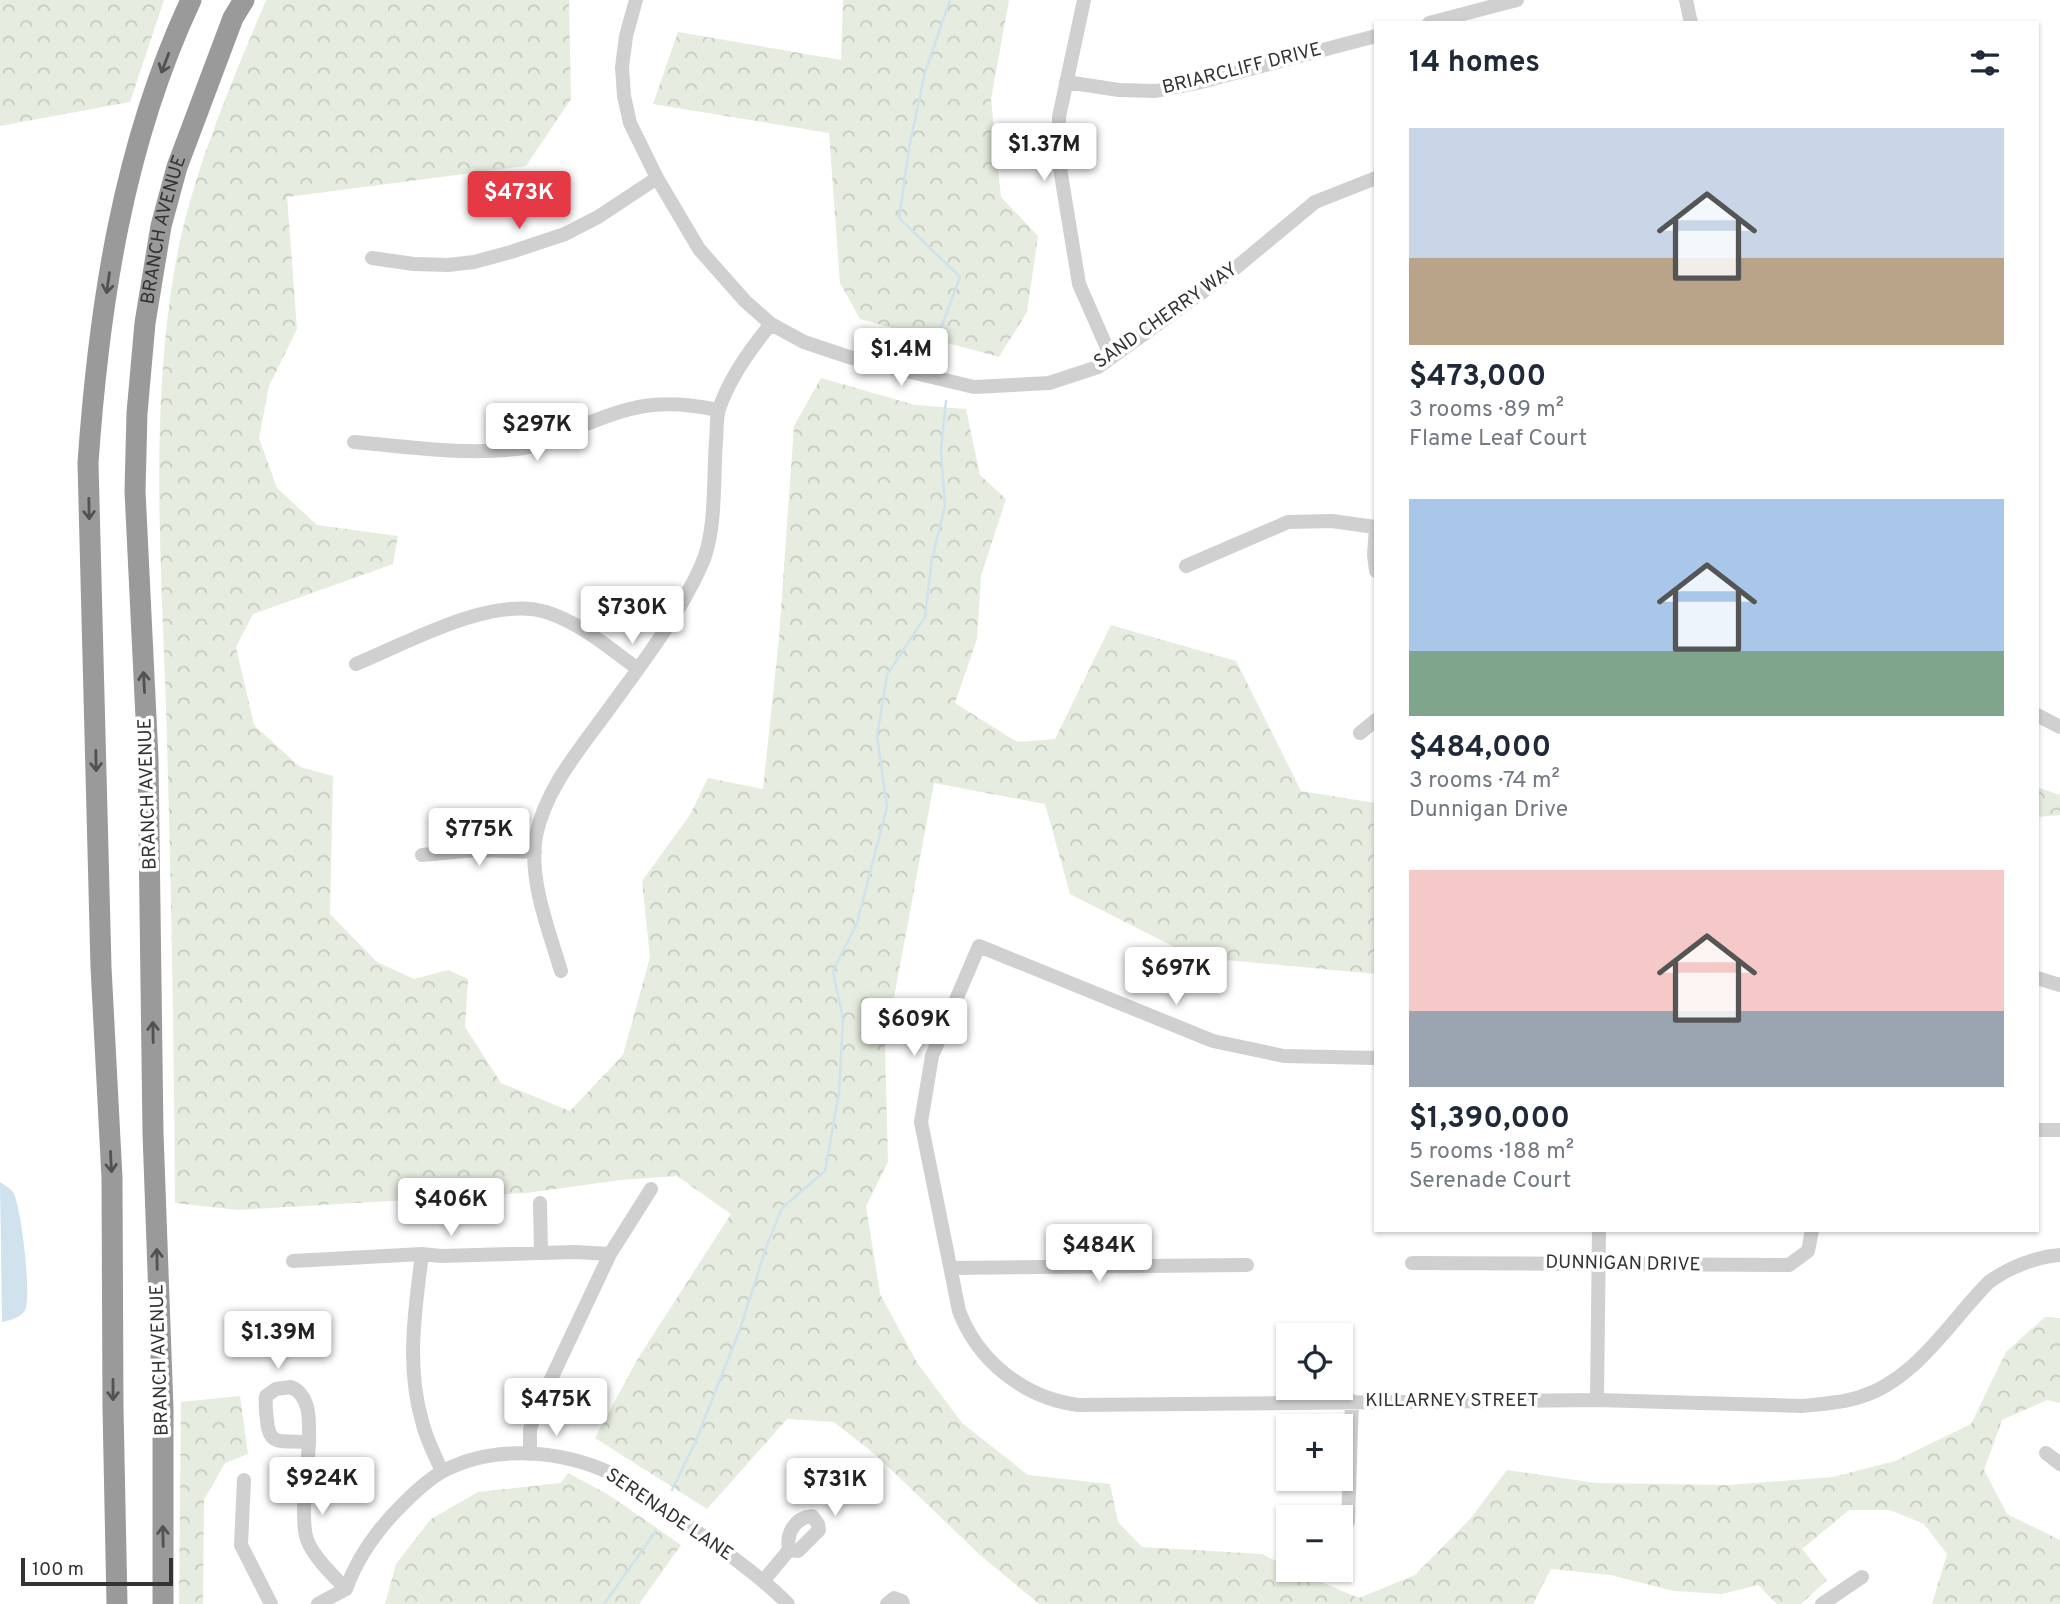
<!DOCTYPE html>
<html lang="en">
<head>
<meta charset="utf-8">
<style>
	body { margin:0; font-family:Overpass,sans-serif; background:#f2f2f3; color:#1f2937; height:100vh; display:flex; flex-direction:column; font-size:26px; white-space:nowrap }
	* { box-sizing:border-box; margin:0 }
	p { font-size:23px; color:#747a83 }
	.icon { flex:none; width:38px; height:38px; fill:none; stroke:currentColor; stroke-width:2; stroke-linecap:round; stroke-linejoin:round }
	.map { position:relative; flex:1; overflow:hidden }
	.drawer { position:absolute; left:1374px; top:21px; width:665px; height:1211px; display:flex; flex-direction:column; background:#fff; border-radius:0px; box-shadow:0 2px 5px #0004 }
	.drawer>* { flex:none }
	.controls { position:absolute; left:1276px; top:1323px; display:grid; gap:14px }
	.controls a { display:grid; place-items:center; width:77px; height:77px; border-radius:0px; background:#fff; box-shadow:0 2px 5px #0004; font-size:35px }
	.scale { position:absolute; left:21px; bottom:18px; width:152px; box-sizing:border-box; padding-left:7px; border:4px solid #333; border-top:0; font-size:19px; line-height:24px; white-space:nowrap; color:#333; -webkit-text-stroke:5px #fff; paint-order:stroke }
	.price { position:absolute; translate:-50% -60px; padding:0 16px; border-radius:7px; background:#fff; color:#222; font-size:23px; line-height:46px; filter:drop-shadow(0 2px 4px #0008) }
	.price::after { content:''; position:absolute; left:50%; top:42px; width:21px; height:16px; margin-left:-10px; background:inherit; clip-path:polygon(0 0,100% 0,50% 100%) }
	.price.on { background:#e63946; color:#fff }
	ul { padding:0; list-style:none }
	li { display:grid; align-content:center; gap:14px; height:371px; padding:0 35px }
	li span { display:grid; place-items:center; height:217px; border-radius:0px; color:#555 }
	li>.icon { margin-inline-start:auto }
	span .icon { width:126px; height:126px; fill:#fffc; stroke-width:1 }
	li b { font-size:30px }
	h2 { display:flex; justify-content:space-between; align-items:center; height:84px; padding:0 35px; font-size:30px }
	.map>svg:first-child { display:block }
	.forest { fill:url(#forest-crowns) }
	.water { fill:#cfe2ee }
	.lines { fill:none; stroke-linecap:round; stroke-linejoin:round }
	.stream { stroke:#cfe2ee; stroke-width:2.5 }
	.minor { stroke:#d0d0d0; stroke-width:14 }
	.highway { stroke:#9a9a9a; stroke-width:21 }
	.oneway { stroke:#525252 }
	.labels { text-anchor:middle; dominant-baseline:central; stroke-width:7; stroke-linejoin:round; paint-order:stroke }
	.street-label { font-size:19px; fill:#333; stroke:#fff }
</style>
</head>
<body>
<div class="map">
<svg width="2060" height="1604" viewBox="0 0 2060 1604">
	<defs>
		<pattern id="forest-crowns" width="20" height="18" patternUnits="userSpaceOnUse" patternTransform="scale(1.75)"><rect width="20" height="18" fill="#e6ecdf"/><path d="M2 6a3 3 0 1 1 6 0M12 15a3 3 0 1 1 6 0" fill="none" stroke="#c6cbc0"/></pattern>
	</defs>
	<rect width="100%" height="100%" fill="#fff"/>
	<!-- forest -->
	<path class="forest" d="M0,0H164L130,102L0,126Z
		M266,0H569L571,99L526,166L287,197L297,329L269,386L259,438L277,488L317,525L398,536L393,564L253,614L236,647L254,725L300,767L333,776L330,914L377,962L414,979L448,970L468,979L465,1027L501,1083L570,1111L623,1055L650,957L642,881L690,815L708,778L763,789L779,638L794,426L821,378L915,405L966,409L980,475L1006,499L981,576L977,639L955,703L1017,742L1055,739L1111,625L1236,661L1301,791L1375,803L1376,974L1194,957L1070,894L1045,804L934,783L885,1046L888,1162L866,1206L880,1294L918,1364L962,1423L1028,1475L1110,1484L1118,1522L1142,1547L1262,1554L1288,1567V1570H1293L1359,1598L1415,1575L1471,1518L1507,1470L1596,1483L1729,1485L1833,1477L1895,1461L1971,1424L2006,1352L2045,1317L2060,1318V1403L2047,1400L2002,1420L1984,1470L2007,1514L2060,1540V1604H1932L1947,1554L1924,1524L1890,1510H1849L1802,1549L1827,1580L1801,1604H1777L1758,1585L1722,1594L1674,1591L1610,1575L1551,1569L1533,1604H1039L980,1555L877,1456L834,1422L787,1419L707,1509L595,1438L637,1360L731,1214L677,1176L621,1180L526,1193L238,1210L175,1203C174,1038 171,872 166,707C161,561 150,411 175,266C192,173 230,87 266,0Z
		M843,0H1009L991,99L1001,197L1038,236L1027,312L999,357L860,319L840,283L829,133L653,104L678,32L841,60Z
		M2037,787L2060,795V815L2037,817Z
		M240,1396L248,1454L225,1463L204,1500L203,1604H179L181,1402Z
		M568,1473L609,1495L681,1545L639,1604H385L396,1564L431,1519L478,1492L561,1483Z"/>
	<!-- water -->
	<path class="water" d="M0,1182C4,1185 10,1188 13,1192C21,1205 32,1297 25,1310C21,1318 10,1320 2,1322Z"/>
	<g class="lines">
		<!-- stream -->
		<path class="stream" d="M940,356L938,336L960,277L899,218L910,143L925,72L950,0
			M672,1490L695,1443L740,1329L767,1245L782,1208L825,1171L839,1093L843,1019L833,971L857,923L887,807L877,736L887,675L925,617L932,559L945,506L941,450L946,401
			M604,1604L656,1531"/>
		<!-- minor -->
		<path class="minor" d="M636,0L626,36L622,67L624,96L630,123L657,178L699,249L745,301L771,324L804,342L852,358L974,387L1049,383L1098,367L1233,270L1315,202L1376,178
			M1084,0L1059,117V162L1079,284L1111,357
			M1686,0L1691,23
			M1429,23L1517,0
			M1066,82L1119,90L1156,91L1197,83L1376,36
			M372,258L414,264L448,265L474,262L511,252L565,234L598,217L657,178
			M354,442C410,447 468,456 524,448C540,446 558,435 574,429C630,406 657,397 718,410
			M1376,526L1374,555L1376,571
			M1186,566L1288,522L1332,521L1375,527
			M356,664C407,643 492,595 546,612C581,623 609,648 638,669
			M2037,715L2060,727
			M1360,733L1376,720
			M422,855L476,850L535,852
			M561,971C549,931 528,878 536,836C545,790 579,750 606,713C640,666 677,619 701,566C717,532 713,478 716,441C717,431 716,418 719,409C729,379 751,348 771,324
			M2037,978L2060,985
			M1376,1058L1284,1056L1213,1041L979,946L932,1056L921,1122L959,1311C978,1361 1024,1398 1078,1405L1597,1400L1802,1406C1822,1404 1841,1403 1860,1397C1917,1379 1949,1322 1989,1282C2008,1268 2035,1257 2060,1255
			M2037,1130H2060
			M540,1203L541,1253
			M422,1254C415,1310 406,1366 422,1421C426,1439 435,1455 442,1472
			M293,1261L422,1254L441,1256L575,1252L610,1254
			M1412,1263L1789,1265L1808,1251L1812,1230
			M951,1268L1247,1265
			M291,1387C312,1396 309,1424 309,1443C285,1438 269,1450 267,1420C266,1411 265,1405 266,1396L276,1389Z
			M1597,1400L1599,1230
			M309,1443C308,1466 299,1523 308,1542C316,1560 333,1575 346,1589
			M2046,1453L2060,1464
			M530,1454V1430L535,1413L610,1254L651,1189
			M244,1480L241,1545L271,1604
			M1348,1522L1352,1401
			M764,1580L789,1550L798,1551L819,1530L818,1524L812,1516C794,1518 786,1534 789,1550
			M346,1589C358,1556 379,1527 405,1502C418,1489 431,1477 447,1469C500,1443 571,1451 622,1479C646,1493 669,1512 692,1528C725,1552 759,1575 788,1604
			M318,1604L346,1589
			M887,1604L894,1598L902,1601L903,1604
			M1822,1604L1862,1577"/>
		<!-- highway -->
		<g class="highway">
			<path d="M117,1604L113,1408L112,1178L101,967L88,463C99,305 123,145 191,0"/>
			<path id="s1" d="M163,1604V1409L153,1133L148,759L135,491L137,413L145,323L161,226L177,167L233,18L244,0"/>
		</g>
	</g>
	<!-- one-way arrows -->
	<defs><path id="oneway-shaft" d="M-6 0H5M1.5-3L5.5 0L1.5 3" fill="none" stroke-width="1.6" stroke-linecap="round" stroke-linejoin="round" transform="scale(1.75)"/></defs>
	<g class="oneway">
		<use href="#oneway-shaft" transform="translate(165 63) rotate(111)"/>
		<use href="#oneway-shaft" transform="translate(108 283) rotate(98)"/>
		<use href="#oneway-shaft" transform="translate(89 509) rotate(89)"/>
		<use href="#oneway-shaft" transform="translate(144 682) rotate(-93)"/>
		<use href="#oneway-shaft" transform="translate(96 761) rotate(89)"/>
		<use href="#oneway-shaft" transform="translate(153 1032) rotate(-91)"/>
		<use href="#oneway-shaft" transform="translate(111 1162) rotate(87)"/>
		<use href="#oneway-shaft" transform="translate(157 1259) rotate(-91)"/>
		<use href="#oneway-shaft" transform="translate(113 1390) rotate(90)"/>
		<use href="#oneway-shaft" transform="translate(163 1536) rotate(-91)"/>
	</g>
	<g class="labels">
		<!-- street labels -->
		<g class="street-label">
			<text transform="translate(1242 69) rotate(-14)">BRIARCLIFF DRIVE</text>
			<text stroke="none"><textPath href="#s1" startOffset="1377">BRANCH AVENUE</textPath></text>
			<text transform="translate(1166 316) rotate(-35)">SAND CHERRY WAY</text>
			<text transform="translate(148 794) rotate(-92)">BRANCH AVENUE</text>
			<text transform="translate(1623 1264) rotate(1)">DUNNIGAN DRIVE</text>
			<text transform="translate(160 1360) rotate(-92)">BRANCH AVENUE</text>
			<text x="1452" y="1401">KILLARNEY STREET</text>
			<text transform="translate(669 1515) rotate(34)">SERENADE LANE</text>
		</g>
	</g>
</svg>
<div class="controls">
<a><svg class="icon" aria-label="locate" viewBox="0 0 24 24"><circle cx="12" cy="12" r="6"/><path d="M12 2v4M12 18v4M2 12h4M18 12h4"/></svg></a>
<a>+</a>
<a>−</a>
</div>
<div class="scale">100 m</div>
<b class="price" style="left:1044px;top:183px">$1.37M</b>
<b class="price on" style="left:519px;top:231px">$473K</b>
<b class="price" style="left:901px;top:388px">$1.4M</b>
<b class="price" style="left:537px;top:463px">$297K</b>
<b class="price" style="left:632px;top:646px">$730K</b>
<b class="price" style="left:479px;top:868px">$775K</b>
<b class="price" style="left:1176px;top:1007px">$697K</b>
<b class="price" style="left:914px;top:1058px">$609K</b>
<b class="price" style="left:451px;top:1238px">$406K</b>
<b class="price" style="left:1099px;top:1284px">$484K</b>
<b class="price" style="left:278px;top:1371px">$1.39M</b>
<b class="price" style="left:556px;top:1438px">$475K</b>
<b class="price" style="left:322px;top:1517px">$924K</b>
<b class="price" style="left:835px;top:1518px">$731K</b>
<section class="drawer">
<h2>14 homes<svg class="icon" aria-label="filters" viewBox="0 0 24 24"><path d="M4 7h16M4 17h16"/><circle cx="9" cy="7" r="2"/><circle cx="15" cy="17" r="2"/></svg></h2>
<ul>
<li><span style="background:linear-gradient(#c9d6e8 60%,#b9a48a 0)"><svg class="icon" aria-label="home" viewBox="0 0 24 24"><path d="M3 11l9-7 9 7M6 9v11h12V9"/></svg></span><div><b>$473,000</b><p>3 rooms · 89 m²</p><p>Flame Leaf Court</p></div></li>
<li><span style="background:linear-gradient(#a9c7e8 70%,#7fa58c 0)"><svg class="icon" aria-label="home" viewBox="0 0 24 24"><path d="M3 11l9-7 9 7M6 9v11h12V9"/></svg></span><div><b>$484,000</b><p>3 rooms · 74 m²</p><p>Dunnigan Drive</p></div></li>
<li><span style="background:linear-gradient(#f6c9c9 65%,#9aa5b1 0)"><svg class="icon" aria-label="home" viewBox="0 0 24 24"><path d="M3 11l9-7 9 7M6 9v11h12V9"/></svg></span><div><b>$1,390,000</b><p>5 rooms · 188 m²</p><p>Serenade Court</p></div></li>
</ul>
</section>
</div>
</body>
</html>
